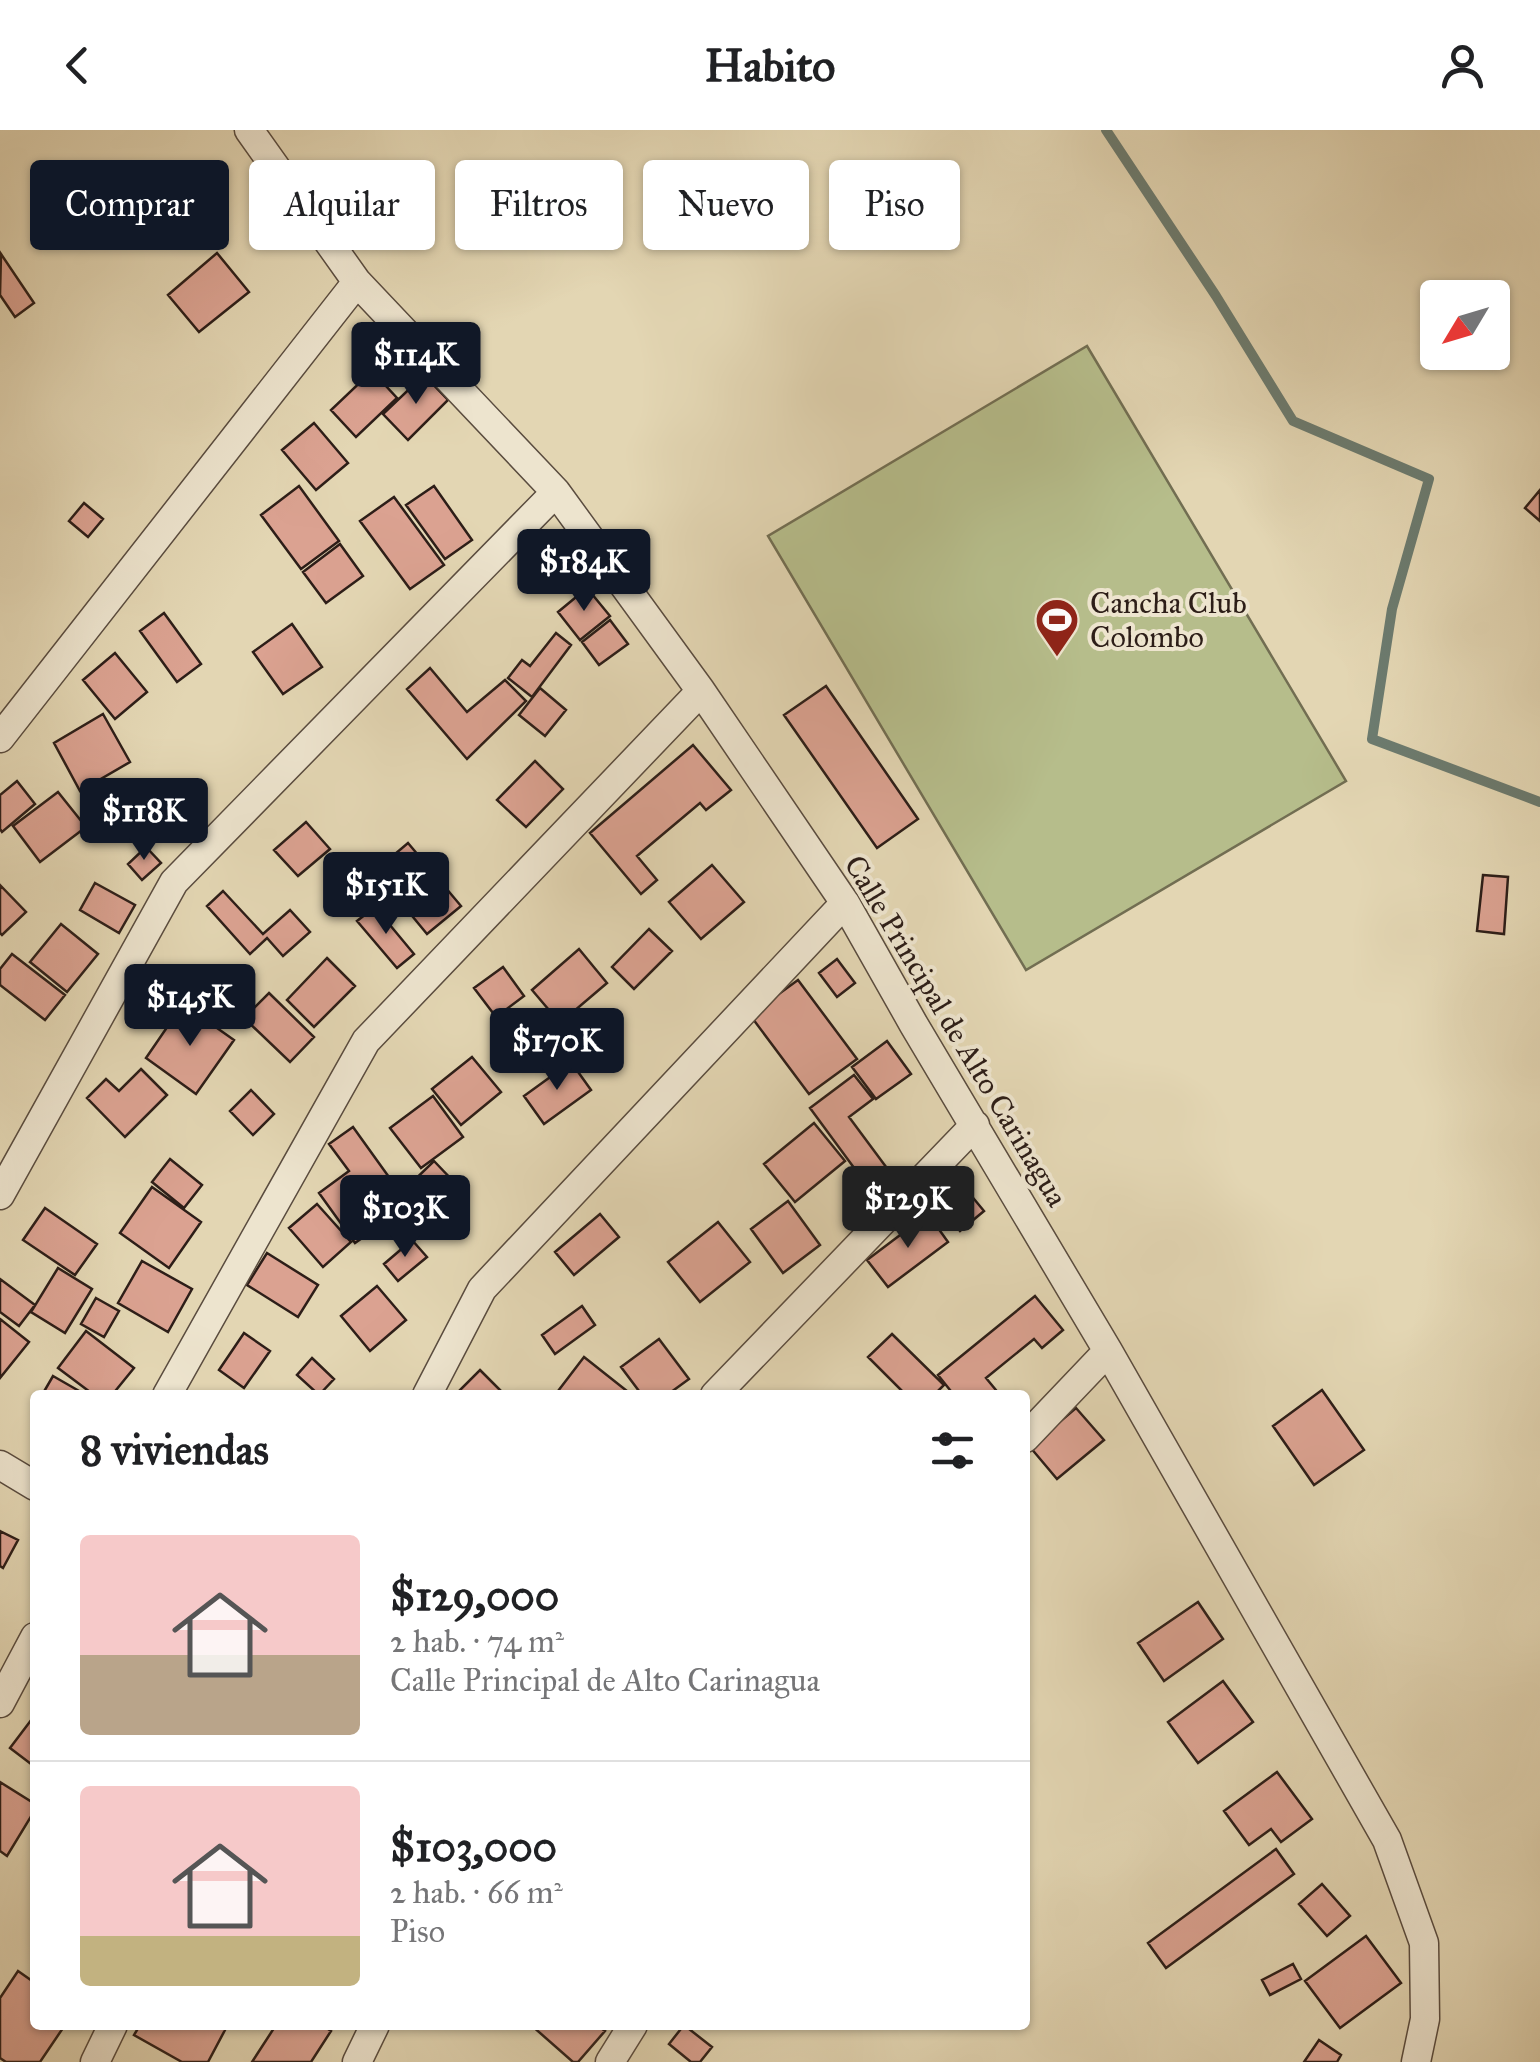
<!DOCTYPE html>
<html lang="es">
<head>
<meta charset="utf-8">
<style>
	body { margin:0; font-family:"IM FELL Great Primer",serif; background:#f6f6f6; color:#202124; height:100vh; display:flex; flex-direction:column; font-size:38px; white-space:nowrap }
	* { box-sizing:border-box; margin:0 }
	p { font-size:32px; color:#757577 }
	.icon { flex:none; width:55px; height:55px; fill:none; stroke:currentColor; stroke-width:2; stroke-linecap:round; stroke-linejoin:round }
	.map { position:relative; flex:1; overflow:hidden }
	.drawer { position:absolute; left:30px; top:1260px; width:1000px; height:640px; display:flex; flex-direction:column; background:#fff; border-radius:10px; box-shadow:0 2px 8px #0004 }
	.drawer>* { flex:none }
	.hud { position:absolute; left:30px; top:30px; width:1000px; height:90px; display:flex; gap:20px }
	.needle { width:65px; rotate:232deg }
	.tools { position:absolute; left:1420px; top:150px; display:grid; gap:20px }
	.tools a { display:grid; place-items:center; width:90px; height:90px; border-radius:10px; background:#fff; box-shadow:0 2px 8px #0004; font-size:50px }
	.price { position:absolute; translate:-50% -85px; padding:0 22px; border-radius:10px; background:#111827; color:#fff; font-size:32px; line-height:65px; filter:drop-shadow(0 2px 5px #0008) }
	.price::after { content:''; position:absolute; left:50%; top:60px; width:30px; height:22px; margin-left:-15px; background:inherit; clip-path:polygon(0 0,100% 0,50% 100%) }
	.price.active { background:#222; color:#fff }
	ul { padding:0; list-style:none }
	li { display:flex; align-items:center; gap:30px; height:250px; padding:0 50px }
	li+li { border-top:2px solid #e0e0e0 }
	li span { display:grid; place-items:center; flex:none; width:280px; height:200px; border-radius:10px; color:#555 }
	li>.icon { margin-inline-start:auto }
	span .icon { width:120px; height:120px; fill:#fffc; stroke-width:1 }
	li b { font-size:42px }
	h2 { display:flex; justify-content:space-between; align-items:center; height:120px; padding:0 50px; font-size:42px }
	.pill { padding:0 35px; border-radius:10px; background:#fff; box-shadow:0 2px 8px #0004; font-size:35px; line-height:90px }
	.pill.active { background:#111827; color:#fff }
	header { display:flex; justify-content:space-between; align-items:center; height:130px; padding:0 50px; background:#fff; font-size:45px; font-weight:700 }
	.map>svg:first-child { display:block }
	.pitch { fill:#b6bd8b; stroke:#726e52; stroke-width:2.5 }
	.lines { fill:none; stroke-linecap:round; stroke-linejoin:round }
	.stream { stroke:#6c7b6f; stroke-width:10 }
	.building { fill:#dba291; stroke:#2d1e18; stroke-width:2.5 }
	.minor-casing { stroke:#5a4c3f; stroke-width:31 }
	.minor { stroke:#ede4ce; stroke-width:28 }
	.labels { text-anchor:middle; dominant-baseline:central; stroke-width:8; stroke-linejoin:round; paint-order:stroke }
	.poi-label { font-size:30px; fill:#2d1e18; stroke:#ede4ce; text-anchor:start }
	.street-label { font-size:30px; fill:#2d1e18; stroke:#ede4ce }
</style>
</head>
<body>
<header><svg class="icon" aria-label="back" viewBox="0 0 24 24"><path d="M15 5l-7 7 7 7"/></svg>Habito<svg class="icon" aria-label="person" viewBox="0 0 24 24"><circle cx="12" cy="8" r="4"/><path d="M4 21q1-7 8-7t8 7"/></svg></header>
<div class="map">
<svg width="1540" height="1932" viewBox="0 0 1540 1932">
	<rect width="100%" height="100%" fill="#e3d6b3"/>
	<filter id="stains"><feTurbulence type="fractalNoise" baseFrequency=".002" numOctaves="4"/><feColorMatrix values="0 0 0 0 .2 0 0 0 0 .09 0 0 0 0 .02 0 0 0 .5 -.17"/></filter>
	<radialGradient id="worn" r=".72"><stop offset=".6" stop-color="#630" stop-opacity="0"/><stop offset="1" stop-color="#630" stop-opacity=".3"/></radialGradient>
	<!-- pitch -->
	<path class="pitch" d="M1087,216L1346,651L1026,840L768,406Z"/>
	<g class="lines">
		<!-- stream -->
		<path class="stream" d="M1106,0L1216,166L1293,291L1429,349L1392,479L1372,609L1540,672"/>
	</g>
	<!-- building -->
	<path class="building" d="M217,123L249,162L199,202L168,165Z
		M1,124L34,173L15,187L0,165Z
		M372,241L397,268L356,307L331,280Z
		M424,245L448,270L408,310L383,284Z
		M314,293L348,333L316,360L282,320Z
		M299,356L339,411L301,439L261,385Z
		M434,356L472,410L445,429L406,375Z
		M1540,360V391L1525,378Z
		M394,367L444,435L410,459L360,391Z
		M84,373L103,389L88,407L69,391Z
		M340,414L363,446L326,473L303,442Z
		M587,458L610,486L580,510L558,482Z
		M164,483L201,534L177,552L140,501Z
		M610,490L628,514L599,535L582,512Z
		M292,494L322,537L283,564L253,522Z
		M556,503L571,515L532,567L508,548L522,530L530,536Z
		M115,523L147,562L115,589L83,550Z
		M430,538L467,582L505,550L526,571L467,629L407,559Z
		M826,556L918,689L877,718L784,585Z
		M540,558L566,580L545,606L519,585Z
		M103,584L130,632L80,661L54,613Z
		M693,615L731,660L706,680L700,673L637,726L657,750L641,764L590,703Z
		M535,631L563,659L526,697L497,670Z
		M17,651L35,674L2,702L0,699V665Z
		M134,657L153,676L126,703L107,685Z
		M58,662L86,697L40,732L13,696Z
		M306,692L330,719L298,746L274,720Z
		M408,713L461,776L427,804L375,741Z
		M146,717L161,733L142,750L128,734Z
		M712,735L744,772L701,809L669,772Z
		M1483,745L1508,747L1504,804L1477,801Z
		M95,753L135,775L119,803L80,780Z
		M0,755L26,782L2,805L0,803Z
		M223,761L263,804L290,780L310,802L283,826L267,808L250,824L207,776Z
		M375,777L414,824L397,838L357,791Z
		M61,794L98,824L67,862L30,832Z
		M649,799L672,821L634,859L612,837Z
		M579,819L607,853L560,893L532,860Z
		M12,824L65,865L45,890L0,855V839Z
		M327,828L355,856L314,897L287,870Z
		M837,829L855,853L837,867L819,843Z
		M503,837L524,866L496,887L474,858Z
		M798,850L857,929L809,964L750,885Z
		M269,863L314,907L290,932L244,888Z
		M183,874L234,910L196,964L146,928Z
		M887,911L911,944L876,969L852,937Z
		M472,927L501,962L461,995L432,959Z
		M571,932L591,960L544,994L524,966Z
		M141,939L167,965L125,1007L87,968L106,949L119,961Z
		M854,945L873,969L849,987L895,1049L874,1065L810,978Z
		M251,960L274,984L253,1005L230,981Z
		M433,966L463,1007L421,1038L390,998Z
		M814,993L845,1031L795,1072L764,1034Z
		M353,997L409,1075L355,1113L319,1063L349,1041L329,1014Z
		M170,1029L202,1055L184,1078L152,1052Z
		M434,1031L453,1051L420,1082L401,1063Z
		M960,1052L984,1081L960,1101L936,1073Z
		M152,1057L201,1092L169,1138L120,1103Z
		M788,1071L820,1115L783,1143L751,1099Z
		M317,1074L351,1112L323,1137L289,1098Z
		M45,1078L97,1114L75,1145L23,1110Z
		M600,1084L619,1107L574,1145L555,1122Z
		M928,1084L948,1112L888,1157L867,1130Z
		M718,1092L750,1132L700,1172L668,1132Z
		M412,1110L427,1127L398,1151L384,1134Z
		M267,1123L318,1155L298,1187L247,1155Z
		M142,1131L192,1159L168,1202L118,1173Z
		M58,1138L92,1159L65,1203L31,1182Z
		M0,1149L35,1175L19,1196L0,1182Z
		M377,1156L406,1190L370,1221L341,1186Z
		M1035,1166L1063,1200L1042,1218L1034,1209L986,1248L1000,1265H954L938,1245Z
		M96,1168L119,1181L104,1207L81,1194Z
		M582,1176L595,1195L555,1224L542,1205Z
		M0,1189L29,1212L0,1248Z
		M86,1201L134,1238L112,1265H94L58,1238Z
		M244,1203L270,1221L244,1258L219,1240Z
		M892,1204L944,1255L934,1265H906L868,1227Z
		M659,1209L689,1249L667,1265H642L621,1237Z
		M584,1227L632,1265H555Z
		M312,1228L334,1249L319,1265L297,1245Z
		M480,1240L505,1265H455Z
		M53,1246L86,1265H42Z
		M1322,1260L1364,1320L1314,1355L1273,1296Z
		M1076,1278L1104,1310L1057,1349L1030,1317Z
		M0,1401L18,1410L3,1438L0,1436Z
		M1198,1472L1223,1509L1164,1551L1138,1513Z
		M1223,1551L1253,1592L1198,1633L1168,1592Z
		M35,1585V1637L10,1618Z
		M1277,1642L1312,1689L1281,1712L1271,1699L1249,1715L1224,1681Z
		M0,1652L35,1674V1680L7,1726L0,1721Z
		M1276,1719L1294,1744L1166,1838L1148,1813Z
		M1322,1754L1350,1786L1327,1806L1299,1774Z
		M1366,1806L1401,1853L1340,1898L1305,1851Z
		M1293,1834L1301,1849L1270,1865L1262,1850Z
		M18,1841L35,1853V1895H65L40,1932H6L0,1928V1868Z
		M140,1895H217L225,1900L208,1932H182L134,1905Z
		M276,1895H322L331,1901L311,1932H252Z
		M531,1895H597L605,1901L578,1932H573Z
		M684,1895L712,1917L700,1932H691L669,1914Z
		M1319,1910L1341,1925L1337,1932H1304Z"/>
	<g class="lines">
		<defs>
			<path id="minor" d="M249,0L357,152L556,362L701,561L845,773L914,895L1108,1221L1387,1710L1424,1813L1425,1889L1416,1932
				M0,608L357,152
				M0,1065L174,752L556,362
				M167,1265L366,911L701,561
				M427,1265L482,1159L845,773
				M715,1265L975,995
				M1025,1308L1108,1221
				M0,1335L35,1356
				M0,1573L35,1507
				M95,1932L113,1895
				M357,1932L375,1895
				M610,1932L633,1895"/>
		</defs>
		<!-- minor casing -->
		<use href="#minor" class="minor-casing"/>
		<!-- minor -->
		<use href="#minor" class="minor"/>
	</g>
	<!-- icons -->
	<defs>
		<symbol id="stadium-pin" viewBox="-11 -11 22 30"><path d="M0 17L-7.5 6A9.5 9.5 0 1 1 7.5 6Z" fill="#8f2418" stroke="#ede4ce"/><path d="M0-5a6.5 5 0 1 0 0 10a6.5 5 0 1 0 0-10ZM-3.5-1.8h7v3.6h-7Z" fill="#fff"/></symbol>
	</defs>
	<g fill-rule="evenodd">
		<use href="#stadium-pin" x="1032" y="465" width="50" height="68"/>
	</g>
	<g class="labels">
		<!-- poi labels -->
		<g class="poi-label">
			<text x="1090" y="473">Cancha Club<tspan x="1090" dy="34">Colombo</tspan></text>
		</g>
		<!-- street labels -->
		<g class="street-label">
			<text transform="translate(956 901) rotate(59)">Calle Principal de Alto Carinagua</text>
		</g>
	</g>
	<rect width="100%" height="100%" filter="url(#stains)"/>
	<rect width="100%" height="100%" fill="url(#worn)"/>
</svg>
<div class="tools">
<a><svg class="needle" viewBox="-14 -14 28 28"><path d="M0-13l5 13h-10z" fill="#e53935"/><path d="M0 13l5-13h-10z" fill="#757577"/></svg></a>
</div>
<b class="price" style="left:416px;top:277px">$114K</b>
<b class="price" style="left:584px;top:484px">$184K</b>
<b class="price" style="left:144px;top:733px">$118K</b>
<b class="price" style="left:386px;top:807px">$151K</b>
<b class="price" style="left:190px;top:919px">$145K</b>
<b class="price" style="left:557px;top:963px">$170K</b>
<b class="price active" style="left:908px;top:1121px">$129K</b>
<b class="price" style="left:405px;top:1130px">$103K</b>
<div class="hud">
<a class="pill active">Comprar</a>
<a class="pill">Alquilar</a>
<a class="pill">Filtros</a>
<a class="pill">Nuevo</a>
<a class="pill">Piso</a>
</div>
<section class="drawer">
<h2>8 viviendas<svg class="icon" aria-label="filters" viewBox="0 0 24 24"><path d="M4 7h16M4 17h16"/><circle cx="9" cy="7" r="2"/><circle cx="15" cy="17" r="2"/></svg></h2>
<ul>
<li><span style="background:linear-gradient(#f6c9c9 60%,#b9a48a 0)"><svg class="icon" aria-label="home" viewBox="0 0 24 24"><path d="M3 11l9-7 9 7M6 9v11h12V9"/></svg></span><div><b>$129,000</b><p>2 hab. · 74 m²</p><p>Calle Principal de Alto Carinagua</p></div></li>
<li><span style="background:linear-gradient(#f6c9c9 75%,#c2b280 0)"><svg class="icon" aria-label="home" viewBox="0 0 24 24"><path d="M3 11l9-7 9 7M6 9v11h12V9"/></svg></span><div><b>$103,000</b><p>2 hab. · 66 m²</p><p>Piso</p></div></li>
</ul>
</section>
</div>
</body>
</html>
